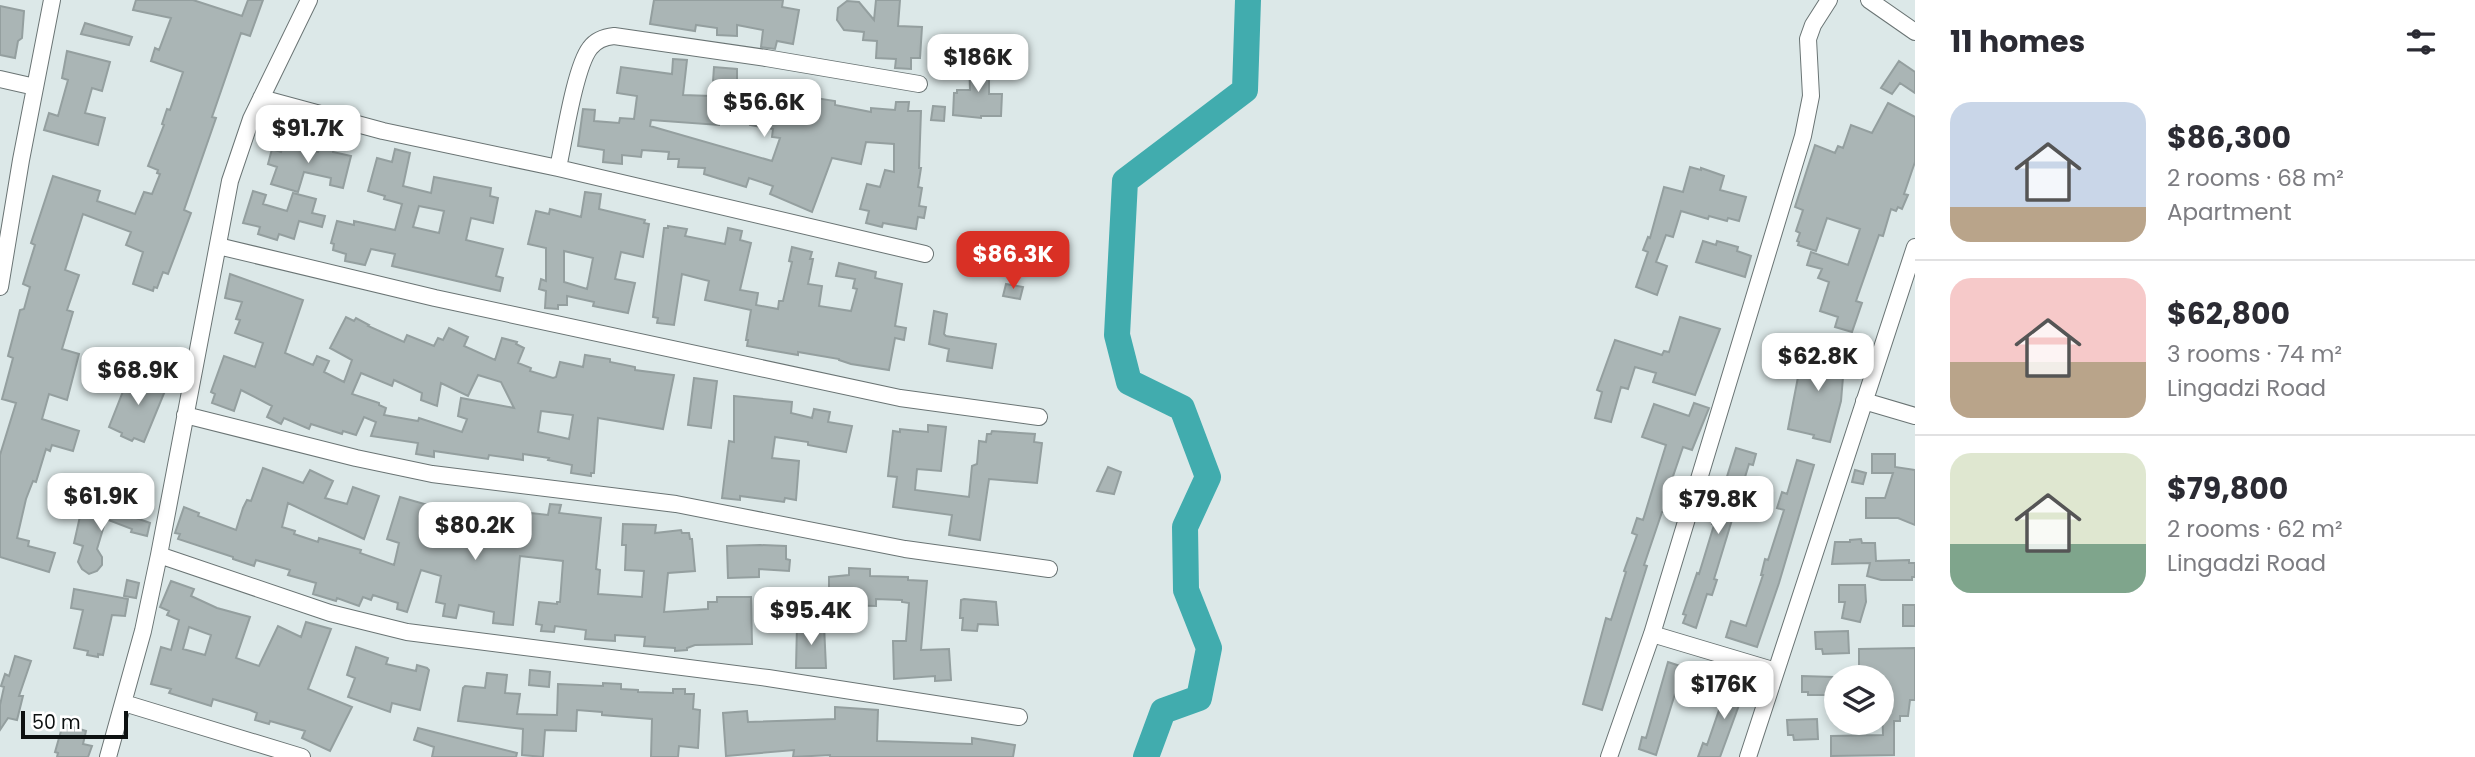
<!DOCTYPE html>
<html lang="en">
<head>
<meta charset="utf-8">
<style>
	body { margin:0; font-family:Poppins,sans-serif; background:#f7f7f7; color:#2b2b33; height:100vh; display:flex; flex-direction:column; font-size:26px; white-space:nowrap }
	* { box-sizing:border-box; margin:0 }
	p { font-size:23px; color:#7c7c81 }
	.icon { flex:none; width:38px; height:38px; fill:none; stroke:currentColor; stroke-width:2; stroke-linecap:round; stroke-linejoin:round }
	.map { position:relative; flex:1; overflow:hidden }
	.details { display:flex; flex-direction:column; background:#fff; width:560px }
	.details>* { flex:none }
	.tools { position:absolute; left:1824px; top:665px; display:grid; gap:14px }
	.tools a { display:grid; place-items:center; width:70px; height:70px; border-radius:50%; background:#fff; box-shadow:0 4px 10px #0003; font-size:35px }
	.scale { position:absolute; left:21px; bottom:18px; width:107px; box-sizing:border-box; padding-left:7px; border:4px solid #0d1111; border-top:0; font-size:19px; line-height:24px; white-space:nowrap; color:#0d1111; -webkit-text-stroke:5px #fff; paint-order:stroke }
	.price { position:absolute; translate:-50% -60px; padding:0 16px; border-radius:14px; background:#fff; color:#222; font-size:23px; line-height:46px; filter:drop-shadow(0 2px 4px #0008) }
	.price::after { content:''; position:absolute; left:50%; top:42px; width:21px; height:16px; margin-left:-10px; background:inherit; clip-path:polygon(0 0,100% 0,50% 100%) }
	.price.on { background:#d93025; color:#fff }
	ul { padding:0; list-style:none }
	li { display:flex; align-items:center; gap:21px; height:175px; padding:0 35px }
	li+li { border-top:2px solid #e1e1e2 }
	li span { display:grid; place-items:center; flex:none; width:196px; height:140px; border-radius:21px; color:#555 }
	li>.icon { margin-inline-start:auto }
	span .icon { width:84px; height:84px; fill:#fffc; stroke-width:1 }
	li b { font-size:30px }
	h2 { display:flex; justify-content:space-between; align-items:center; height:84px; padding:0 35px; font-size:30px }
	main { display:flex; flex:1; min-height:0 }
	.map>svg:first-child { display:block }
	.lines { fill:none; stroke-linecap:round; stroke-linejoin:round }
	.river { stroke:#41acae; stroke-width:26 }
	.building { fill:#aab5b5; stroke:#949f9f; stroke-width:2; fill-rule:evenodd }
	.minor-casing { stroke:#6a7474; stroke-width:18 }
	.minor { stroke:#fff; stroke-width:16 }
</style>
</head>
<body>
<main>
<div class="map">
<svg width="1915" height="757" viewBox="0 0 1915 757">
	<rect width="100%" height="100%" fill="#dce8e8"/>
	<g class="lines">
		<!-- river -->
		<path class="river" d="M1146,757L1163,711L1199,698L1209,648L1186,590L1185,527L1208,477L1182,408L1129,382L1117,335L1125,181L1245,90L1248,0"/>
	</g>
	<!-- building -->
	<path class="building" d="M136,0H193L242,16L248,0H263L250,36L241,33L212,117L216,118L184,210L191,213L168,274L163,272L157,288L154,287L153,291L133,284L143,252L126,245L131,232L83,214L65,270L79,275L67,310L73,312L62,349L79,354L67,400L49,394L42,419L79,431L73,451L52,445L50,451L46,449L36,482L33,481L26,499L17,538L29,541L28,546L55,553L49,572L0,557V455L16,403L2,399L13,358L8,356L17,322L20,310L24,309L30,287L23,284L35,245L31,243L53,176L100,191L97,201L135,214L144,192L152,194L160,174L157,173L158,170L148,166L164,125L162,124L167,109L170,110L183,72L151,61L155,48L159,50L171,18L133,10Z
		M654,0H783L782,7L799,10L793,44L777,41L775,49L761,47L763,30L737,25V36L717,35V28L696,25L695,31L650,24Z
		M876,0H900L898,26L922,27L920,58H911V69L895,68L896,59L876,58L877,41L863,40L864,32L844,30L837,20L838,8L847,1L859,2L874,20Z
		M0,6L24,11L22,38L18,41L15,58L0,55Z
		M85,23L132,37L129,45L81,34Z
		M67,51L110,62L102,91L92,88L85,113L105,118L98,145L44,130L49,113L58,116L68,80L62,78Z
		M673,59L687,60L683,95L712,96L714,67L737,69V102L776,108L779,85L797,87L796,95L835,101V105L871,112V108L895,110L896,102H909L908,111H921L919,168H921L918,187L922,188L919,206L926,207L924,218L918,217L916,229L883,223L882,227L866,223L869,211L860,209L867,184L880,187L885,170L894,172V144L866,142L861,164L832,158L812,212L770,194L773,186L749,178L746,187L704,174L705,168L678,167L679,159H668L669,152L642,150L641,157L622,155V164L603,162L604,150L578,146L583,109L595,110L594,121L619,123L620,118L634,119L637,96L617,93L621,67L672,74ZM720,114L751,117L750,125L773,129L772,137L780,138L772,161L650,126L651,120L719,125Z
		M969,60H989V94H1002L1001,116H981V118L953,115L954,93H957V90H970Z
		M1899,61L1915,72V93L1900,83L1892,94L1881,88Z
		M1888,103L1915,117V162L1904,194L1908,195L1902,209L1898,207L1896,211L1891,209L1883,236L1879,235L1856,301L1862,303L1852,332L1835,327L1838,317L1820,311L1829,282L1818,278L1822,269L1807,265L1811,252L1848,265L1860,229L1827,218L1816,251L1798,245L1799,242L1797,241L1800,233L1796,231L1803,210L1795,207L1815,145L1835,153L1838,146L1843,148L1851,125L1872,133Z
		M933,106L945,107L944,121L931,120Z
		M284,141L318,152L321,142L334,146L333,152L351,156L343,188L330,185L331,178L304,172L298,192L271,184L277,167L268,164L272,149L281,152Z
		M395,149L410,153L403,186L431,193L434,177L491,188L490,196L498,198L493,223L471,218L466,240L503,249L496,276L503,278L500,291L392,266L395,254L371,249L365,265L345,261L346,254L333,250L334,244L331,243L337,221L354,225V221L395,230L402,204L384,199L385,196L368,191L377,158L392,162ZM419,206L444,211L439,233L413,227Z
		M1690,167L1701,170V168L1724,176L1720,190L1746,197L1739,221L1728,218L1727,221L1709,216L1708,219L1681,211L1673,237L1666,235L1656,262L1667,266L1657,295L1636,287L1648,252L1643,250L1648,237L1650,238L1664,187L1683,192Z
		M253,191L266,195L263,204L287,211L293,193L316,199L312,213L325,216L322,227L299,221L294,239L279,234L277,240L258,234L260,227L243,223Z
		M585,192L601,194L599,209L645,220L644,223L649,224L643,257L621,252L615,279L635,283L628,313L593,306L594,302L567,296V305H558V309L545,308L546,291L539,289L541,279L546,281V248L528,244L536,211L549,214L550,209L581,217ZM564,251L593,258L587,289L564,282Z
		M668,226L687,229L685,236L725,244L728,228L742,231L740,240L751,243L740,290L758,293L756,305L778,309L779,301H783L792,262L789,261L792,247L812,252L810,259H813L808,284L822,286L819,306L851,311L857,289L853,288L855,279L836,276L839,263L876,272L875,278L902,284L895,326L906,328L904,340L895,338L889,370L851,364L839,360V359L798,352V355L747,346L748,340H746L751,310L705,300L709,281L682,274L674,325L657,323L658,318L653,317L664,228H668Z
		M1703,241L1716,245L1717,241L1738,247L1737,251L1751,256L1745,277L1696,262Z
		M230,274L303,300L285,353L313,365L317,356L329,361L324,372L344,382L352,360L330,348L346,317L354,321L356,318L369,325L368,326L404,342L407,335L434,346L438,338L443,340L449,328L468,337L464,346L495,360L502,338L517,342L516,344L524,348L518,363L531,368L530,371L553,378L556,377L560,362L583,367L585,355L610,359V362L635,367V370L674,375L663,429L598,418L594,473H591V476L571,473L572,465L548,460L549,458L523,454V460L489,455L488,459L434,451V457L416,454L418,443L371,436L376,422L364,417L356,435L343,431L342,434L311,424L309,429L284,418L281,424L267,417L272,406L241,390L234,411L212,403L215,394L211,392L224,356L255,367L263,343L235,333L240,320L236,319L242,302L225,298ZM361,373L392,386L394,380L422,393L421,400L437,406L441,383L468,396L478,375L501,382L514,408L461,398L458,416L467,419L462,432L419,418L418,421L384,415L386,408L379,405V403L352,394ZM541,411L573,415L569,439L538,432Z
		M1006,284L1023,287L1020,299L1003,296Z
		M934,311L947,314L944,334L946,336L996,344L992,368L947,361L949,349L929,344Z
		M1680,317L1720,329L1695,395L1653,382L1656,373L1635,367L1628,389L1621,387L1611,422L1595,418L1602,392L1597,390L1615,340L1662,355L1664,351L1669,352Z
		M1804,346L1845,353L1841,401L1830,442L1813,438L1814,435L1788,429Z
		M131,371L167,386L144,442L134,438L132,441L121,436L122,433L109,427Z
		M694,378L717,381L711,428L688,425Z
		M734,396L792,402L791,413L812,418L814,409L830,412L828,422L852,426L846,452L808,445V442L775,437L772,458L799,461L796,500L785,498L784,502L740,496V500L722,498L729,441L734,442Z
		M1694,403L1709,408L1692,450L1683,447L1669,488L1671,489L1664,512H1662L1644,565L1647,566L1602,710L1583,704L1606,618L1611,620L1626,572L1624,571L1637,535L1632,533L1637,518L1643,520L1666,445L1642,437L1654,404L1689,416Z
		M928,425L946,427L941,471L917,469L915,490L969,497L972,466L977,464L979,441L986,442L987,434H991L992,431L1035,434L1034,442L1042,443L1037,483L989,479L980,540L949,535L952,515L893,507L897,477L888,476L893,431L900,432V429L928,432Z
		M1736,448L1756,454L1753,465L1749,464L1714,579L1717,580L1712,595L1707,594L1696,628L1683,623L1686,615L1683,614L1697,573L1699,574L1714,525L1712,524Z
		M1872,454H1895V467L1915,470V525L1898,518H1866V498H1885L1893,473H1872Z
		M1797,460L1814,465L1779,583L1757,647L1726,637L1731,621L1746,626L1763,575H1761L1765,559L1768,560L1784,510L1777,508L1782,492L1787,494Z
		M1108,467L1121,472L1114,494L1097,491Z
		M263,468L303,483L310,470L333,481L325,498L347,504L353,487L379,496L364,539L288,503L282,527L295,531L294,534L318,542L319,538L361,550L360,553L394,565L399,543L387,539L400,497L466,516L467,509L507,517L508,507L522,509V512L548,515L550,504L561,505L559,513L601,518L596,569L600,570L598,594L642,597L644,571L625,570L626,545H622L623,524L656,525L655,533L681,530L682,533H689L690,539H692L695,571L668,573L664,612L708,609V602H717V597H751L752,644L695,645L687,648V650L675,651V648L644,646L645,637L615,635V641L585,639L586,630L555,626L554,632L541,631L542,625L536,624L539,602L557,604V602H560L563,561L520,556L513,625L493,623L494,612L459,605L456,618L443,616L445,604L436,602L441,576L421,570L407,612L397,609L398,603L373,595L371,600L363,597L359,606L337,598L336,601L313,594L316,583L288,575L290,570L256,560L254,566L233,559V557L178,539L180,534L175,533L184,507L199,513L198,516L236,530L243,508L247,500L251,501Z
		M1855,470L1866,473L1863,484L1852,482Z
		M83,503L114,510L150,523L147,536L131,532L132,529L106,519L97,549L102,557V565L97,571L89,574L82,569L78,562L83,546L74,543Z
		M1861,539L1862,543H1875L1876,561L1909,560V563H1915V577H1912V580H1881L1867,576L1870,563L1832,564L1835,542H1850V540Z
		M760,545L786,546V559L790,560L789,571L759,569V577L728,578L727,546Z
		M849,568L870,569V576L908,577V580L927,581L921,650L949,649L951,680L935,681V676L894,679L893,641H906L909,603L902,602V600L876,599V606L835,605V594L829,593V577L849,575Z
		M127,580L139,583L136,598L124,596Z
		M171,581L194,589L191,596L217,608L250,617L236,658L259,666L278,626L301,637L306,622L331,629L308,689L352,707L330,751L302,738L305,731L270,721L269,724L255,720L257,713L250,710L213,699L211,706L169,693L171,689L151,684L161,647L171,650L179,620L167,615L169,611L160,607ZM189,627L211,635L205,655L183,649Z
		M1839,585H1865L1866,602L1860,622L1842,618L1845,602H1839Z
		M74,589L128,599L125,616L112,615L103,655L98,654V657L87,655L88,651L74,648L83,610L71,608Z
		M964,599L996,602L998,625L978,624L977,631L962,630L963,618H960L961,600Z
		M1903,605H1915V626H1903Z
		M801,624L824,625L826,668H796L797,625Z
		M1848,631L1849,653L1823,654L1822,649H1816L1815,632Z
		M356,647L388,658L386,664L416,671L417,665L427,668L429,670L420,710L392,703L390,712L348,697L355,678L347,675Z
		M1915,648V700H1910L1908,716H1900V721H1894V755L1831,756V736L1883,735L1881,677H1859V649Z
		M15,656L31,661L19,696H23L17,720L8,718L0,730V705L4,687L1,686L5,674L9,676Z
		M1668,662L1689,669L1684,686L1678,684L1656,755L1639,749L1642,737L1646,738Z
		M530,670L550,672L549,687L529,685Z
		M487,673L507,675L505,693L520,694L517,714L557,715L558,684L603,686V683L621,684V689L638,690V692L673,693V689H685V694H694L693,709L700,710L698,748L679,746L678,757H651L652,719L602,715V712L577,710L576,731L545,730L543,757L522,755L523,729L458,721L463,688L465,686L485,688Z
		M1802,676L1833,677V695H1808V692H1802Z
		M1729,681L1746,686L1720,757H1698L1703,743L1707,745Z
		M835,707L878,710L877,741L972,744V738L1015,745L1013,757H830V755L793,757L794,750L726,756L723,713L747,711L748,722L835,719Z
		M1817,719L1818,739L1794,740L1793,735H1788L1787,720Z
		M63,724L86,731L83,744L92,746L88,757H57L58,753L55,752Z
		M418,728L517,753L516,757H432L434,747L414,740Z"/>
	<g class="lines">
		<defs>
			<path id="minor" d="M1869,0L1915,32
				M0,79L35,87
				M261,98L383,131L558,168L925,254
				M558,168C564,141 575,67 590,48C596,40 604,37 614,36L766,58L919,84
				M218,246L435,298L900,398L1039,417
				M0,287L21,160L52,0
				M1864,401L1915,416
				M185,415L356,458L432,474L676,504L905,549L1049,569
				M159,555L330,613L407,632L768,678L1019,717
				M1652,634L1776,671
				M124,703L302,757
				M108,757L143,631L159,555L230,181L251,119L309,0
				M1609,757L1652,634L1803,136L1811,96L1808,39L1813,25L1829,0
				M1748,757L1915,247"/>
		</defs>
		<!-- minor casing -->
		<use href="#minor" class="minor-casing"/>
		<!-- minor -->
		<use href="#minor" class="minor"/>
	</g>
</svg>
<div class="tools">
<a><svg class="icon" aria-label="layers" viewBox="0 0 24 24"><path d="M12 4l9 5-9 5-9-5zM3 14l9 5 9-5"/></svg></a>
</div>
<div class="scale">50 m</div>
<b class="price" style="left:978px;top:94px">$186K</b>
<b class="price" style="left:764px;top:139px">$56.6K</b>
<b class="price" style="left:308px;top:165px">$91.7K</b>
<b class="price on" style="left:1013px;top:291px">$86.3K</b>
<b class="price" style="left:1818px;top:393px">$62.8K</b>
<b class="price" style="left:138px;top:407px">$68.9K</b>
<b class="price" style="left:101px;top:533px">$61.9K</b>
<b class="price" style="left:1718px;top:536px">$79.8K</b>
<b class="price" style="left:475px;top:562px">$80.2K</b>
<b class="price" style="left:811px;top:647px">$95.4K</b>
<b class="price" style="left:1724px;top:721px">$176K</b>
</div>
<section class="details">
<h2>11 homes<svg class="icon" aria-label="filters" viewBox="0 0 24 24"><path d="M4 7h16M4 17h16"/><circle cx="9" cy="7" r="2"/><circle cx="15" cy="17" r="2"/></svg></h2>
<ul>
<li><span style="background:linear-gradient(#c9d6e8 75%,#b9a48a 0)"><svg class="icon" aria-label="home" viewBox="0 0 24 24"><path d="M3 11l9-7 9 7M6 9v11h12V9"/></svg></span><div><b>$86,300</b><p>2 rooms · 68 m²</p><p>Apartment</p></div></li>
<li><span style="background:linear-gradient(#f6c9c9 60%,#b9a48a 0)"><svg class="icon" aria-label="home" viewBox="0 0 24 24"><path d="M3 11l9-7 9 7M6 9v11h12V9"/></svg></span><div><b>$62,800</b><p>3 rooms · 74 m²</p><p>Lingadzi Road</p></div></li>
<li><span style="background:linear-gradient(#dfe7d0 65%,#7fa58c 0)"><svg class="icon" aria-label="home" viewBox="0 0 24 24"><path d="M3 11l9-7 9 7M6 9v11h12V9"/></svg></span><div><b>$79,800</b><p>2 rooms · 62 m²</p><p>Lingadzi Road</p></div></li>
</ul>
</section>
</main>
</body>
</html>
